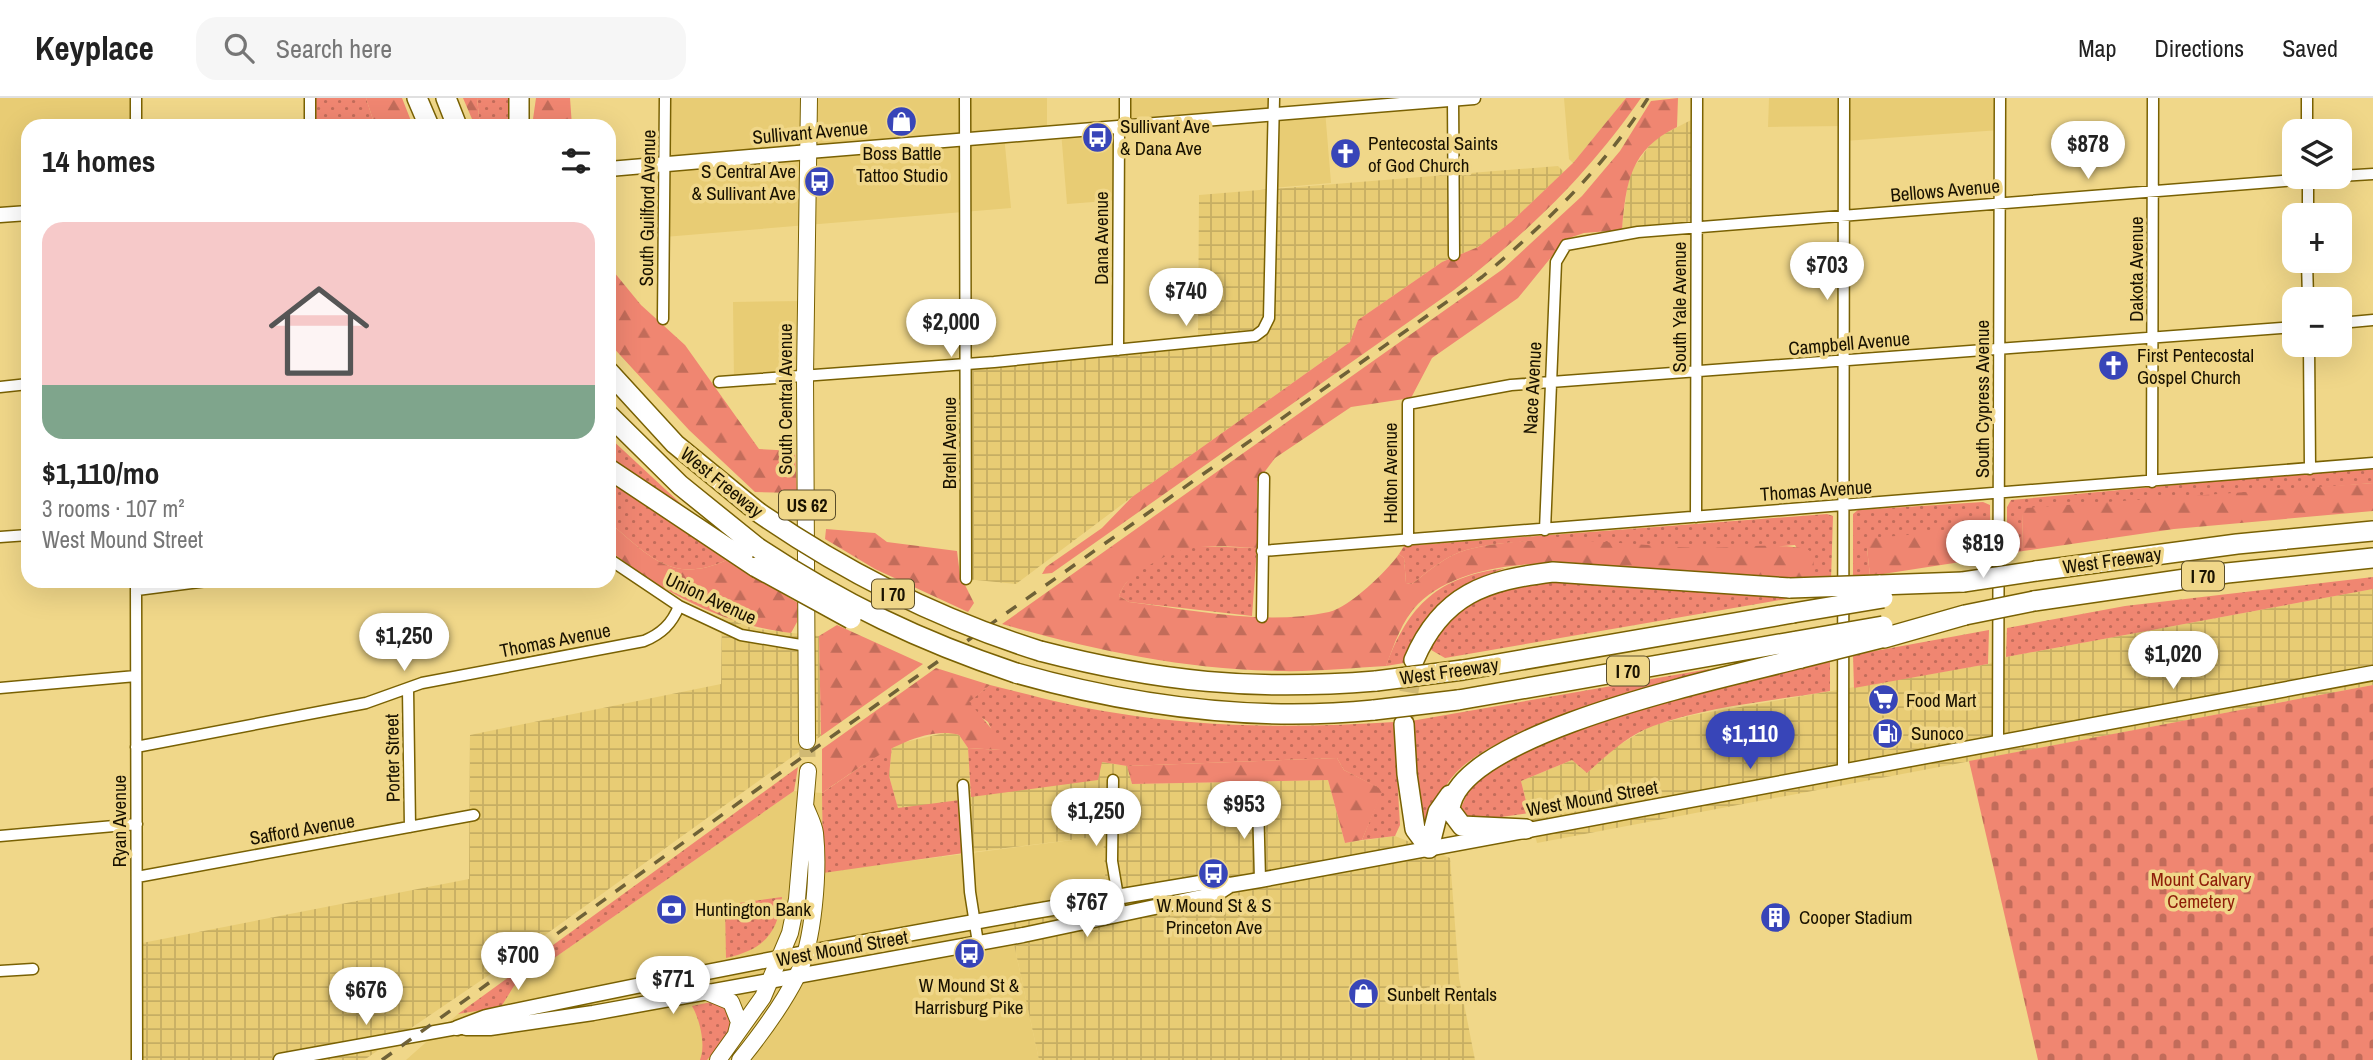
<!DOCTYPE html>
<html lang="en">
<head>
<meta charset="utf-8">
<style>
	body { margin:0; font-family:"Archivo Narrow",sans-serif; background:#f6f6f6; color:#222; height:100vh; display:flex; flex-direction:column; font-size:26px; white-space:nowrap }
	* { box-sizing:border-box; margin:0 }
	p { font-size:23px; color:#767676 }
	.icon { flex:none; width:38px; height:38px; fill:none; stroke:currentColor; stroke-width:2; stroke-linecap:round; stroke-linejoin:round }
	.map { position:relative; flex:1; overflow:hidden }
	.side { position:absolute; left:21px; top:21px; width:595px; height:469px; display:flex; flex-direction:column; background:#fff; border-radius:21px; box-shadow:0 7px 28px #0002 }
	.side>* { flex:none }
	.controls { position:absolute; left:2282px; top:21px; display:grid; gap:14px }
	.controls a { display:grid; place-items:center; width:70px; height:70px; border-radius:14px; background:#fff; box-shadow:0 7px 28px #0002; font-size:35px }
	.price { position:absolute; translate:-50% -60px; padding:0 16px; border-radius:24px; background:#fff; color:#222; font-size:23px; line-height:46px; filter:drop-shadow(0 2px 4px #0008) }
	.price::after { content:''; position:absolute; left:50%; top:42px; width:21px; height:16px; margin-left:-10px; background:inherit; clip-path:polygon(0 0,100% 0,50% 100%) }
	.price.active { background:#3845b8; color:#fff }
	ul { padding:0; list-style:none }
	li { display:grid; align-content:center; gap:14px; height:371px; padding:0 21px }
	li+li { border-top:2px solid #e0e0e0 }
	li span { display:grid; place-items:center; height:217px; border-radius:21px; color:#555 }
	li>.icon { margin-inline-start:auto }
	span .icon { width:126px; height:126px; fill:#fffc; stroke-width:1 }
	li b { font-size:30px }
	h2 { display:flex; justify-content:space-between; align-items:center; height:84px; padding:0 21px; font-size:30px }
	header { display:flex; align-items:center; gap:42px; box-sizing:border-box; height:98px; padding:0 35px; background:#fff; border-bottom:2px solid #e0e0e0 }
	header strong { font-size:33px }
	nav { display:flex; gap:38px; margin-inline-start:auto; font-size:24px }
	.search { width:490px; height:63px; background:#f6f6f6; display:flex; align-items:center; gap:18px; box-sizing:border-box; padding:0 24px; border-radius:21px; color:#767676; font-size:26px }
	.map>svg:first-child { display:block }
	.built { fill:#e8cc74 }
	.industrial { fill:url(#industrial-grid) }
	.grass { fill:url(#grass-dots) }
	.forest { fill:url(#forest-firs) }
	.cemetery { fill:url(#cemetery-stones) }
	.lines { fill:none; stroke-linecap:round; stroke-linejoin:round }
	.primary-tunnel { stroke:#d0b974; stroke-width:16; stroke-dasharray:16 8; stroke-linecap:butt }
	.motorway-tunnel { stroke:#d0b974; stroke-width:19; stroke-dasharray:19 10; stroke-linecap:butt }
	.minor-casing { stroke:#796103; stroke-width:13 }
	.tertiary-casing { stroke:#796103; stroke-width:15 }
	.secondary-casing { stroke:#796103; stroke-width:17 }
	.primary-casing { stroke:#796103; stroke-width:18 }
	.motorway-casing { stroke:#796103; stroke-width:22 }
	.minor { stroke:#fff; stroke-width:10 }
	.tertiary { stroke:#fff; stroke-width:12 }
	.secondary { stroke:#fff; stroke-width:14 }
	.primary { stroke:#fff; stroke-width:16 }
	.motorway { stroke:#fff; stroke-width:19 }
	.rail { stroke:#6f6137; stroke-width:3.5; stroke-dasharray:12 12; stroke-linecap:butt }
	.motorway-bridge-casing { stroke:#796103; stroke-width:22; stroke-linecap:butt }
	.motorway-bridge { stroke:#fff; stroke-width:19 }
	.labels { text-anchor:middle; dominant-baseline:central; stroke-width:7; stroke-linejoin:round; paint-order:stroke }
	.shield { fill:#f0d789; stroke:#5a4d29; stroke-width:2 }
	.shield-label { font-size:18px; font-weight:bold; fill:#191200 }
	.poi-label { font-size:19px; fill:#191200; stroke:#f0d789; text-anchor:start }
	.street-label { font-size:19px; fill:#191200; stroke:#f0d789 }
	.park-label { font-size:19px; fill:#8e1d09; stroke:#f0d789 }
</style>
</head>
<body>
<header>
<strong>Keyplace</strong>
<div class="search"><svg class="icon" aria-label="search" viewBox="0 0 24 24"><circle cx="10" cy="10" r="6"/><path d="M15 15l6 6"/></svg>Search here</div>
<nav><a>Map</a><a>Directions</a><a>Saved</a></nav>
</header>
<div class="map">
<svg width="2373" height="962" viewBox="0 0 2373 962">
	<defs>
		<pattern id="industrial-grid" width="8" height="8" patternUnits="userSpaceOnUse" patternTransform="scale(1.75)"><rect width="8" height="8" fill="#e8cc74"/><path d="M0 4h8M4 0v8" fill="none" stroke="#c6ae63"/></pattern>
		<pattern id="grass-dots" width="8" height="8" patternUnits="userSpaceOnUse" patternTransform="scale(1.75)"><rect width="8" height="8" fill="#f08671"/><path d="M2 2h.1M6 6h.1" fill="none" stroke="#c26c5a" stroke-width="1.8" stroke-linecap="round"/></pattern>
		<pattern id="forest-firs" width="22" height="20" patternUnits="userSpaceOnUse" patternTransform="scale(1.75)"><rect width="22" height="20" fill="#f08671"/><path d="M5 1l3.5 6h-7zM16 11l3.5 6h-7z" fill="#c26c5a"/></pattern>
		<pattern id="cemetery-stones" width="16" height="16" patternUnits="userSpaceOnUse" patternTransform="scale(1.75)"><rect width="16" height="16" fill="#f08671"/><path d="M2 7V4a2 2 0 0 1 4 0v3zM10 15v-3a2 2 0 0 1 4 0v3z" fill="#c26c5a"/></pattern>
	</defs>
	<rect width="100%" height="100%" fill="#f0d789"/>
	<!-- built -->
	<path class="built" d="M0,0H131V28H28V107L0,109Z
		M665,0H1047V34L1004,37L1011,110L664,139Z
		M1125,0H1274V15L1325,12L1331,85L1272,90L1274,17L1125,28Z
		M1564,0H1626L1573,65L1569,61Z
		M1769,0H2000V32L1844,43V28L1768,29Z
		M1119,28V102L1067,106L1061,33Z
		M806,203L805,278L734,283L733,204Z
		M794,693L822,695L823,774L1103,738L1106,792L1010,808L1014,846L1039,962H406L458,916L501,909L514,888Z"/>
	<!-- industrial -->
	<path class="industrial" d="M1697,19L1696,130L1621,137L1629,76L1654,41Z
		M1558,68L1564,74L1511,124L1478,149L1442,164L1358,222L1350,244L1132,399L1016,486L966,481L967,266L1198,244L1199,97Z
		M2373,491V587L1537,745L1521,683L1572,662L1587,675L1614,650L1651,628L1693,617L1988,566L2006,559Z
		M722,518L757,531L819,538L821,638L495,873L364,962H142V845L469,781L470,637L721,586Z
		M949,634L959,637L968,650L971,698L1101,664L1127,668L1132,686L1328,682L1345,745L1395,738L1450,760L1459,880L1475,962H1039L1014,846L1010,808L1106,792L1103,738L964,755L898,710L889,678L892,647Z"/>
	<!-- grass -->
	<path class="grass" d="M316,0H366L375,28H316Z
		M477,0H513L512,28H480Z
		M609,339L693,417L609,364Z
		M2373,369V385L2022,415L2023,453L2007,456V409L2011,402Z
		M609,381L727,462C672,487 649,458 609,424Z
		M1983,404L1990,407V460L1980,461L1978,435L1867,450L1870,478L1853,479V416L1858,412Z
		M1827,416L1833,418L1831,482L1813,481L1795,447C1748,451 1699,452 1652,449C1590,446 1527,436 1466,452C1445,458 1429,473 1412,486L1406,485L1404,460L1399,456L1404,448Z
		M1195,448L1257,450L1252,518L1129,504L1119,498C1129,469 1167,454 1195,448Z
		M1505,470C1450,491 1424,508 1404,565L1386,568C1409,506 1438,479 1505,470Z
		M2373,479V491L2006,559L2007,530L2125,508Z
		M1562,480L1797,496L1798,499L1445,560L1426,549C1469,490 1494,492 1562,480Z
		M1989,532L1988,566L1854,590L1853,557Z
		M1830,564V593C1772,603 1709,608 1653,628C1628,637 1607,657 1587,675L1572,662L1521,683L1529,715L1480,722L1458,718L1471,685L1519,655L1625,615L1732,585Z
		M1709,571V577C1639,598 1518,622 1463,668C1445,683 1436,706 1425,726L1415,674L1411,623Z
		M990,587C1031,597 1073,609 1116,615C1208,630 1302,630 1394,624L1400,727L1395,738L1362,742L1382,692L1344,672L1337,660L1127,668L1102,664L1098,682L971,699L968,650L1001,652L988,624L974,614L968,604Z
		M892,647L889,678L898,710L960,702L964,755L823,775L822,695Z
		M798,669L794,693L514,888L501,909L458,916Z
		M782,799C778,837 762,852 726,860L725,807Z
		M711,904L727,909C738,934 722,944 707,962H700C706,947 700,922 692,908Z"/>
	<!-- forest -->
	<path class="forest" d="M366,0H402L413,28H375Z
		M463,0H477L480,28H475Z
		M536,0H570L572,28H532Z
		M1626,0H1641C1586,79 1529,133 1454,192L1052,475L1042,476L1046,469L1102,430L1132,399L1350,244L1358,222L1442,164L1478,149L1511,124L1573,65Z
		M1678,0L1677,29C1630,52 1626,84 1622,132L1584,135L1566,141L1518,200L1432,260L1411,300L1351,309L1275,360L1257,384V450C1209,448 1187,443 1145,470C1133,477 1124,484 1119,498L1129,504C1194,512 1265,528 1329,514C1350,509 1387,473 1399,456L1404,460L1406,485L1412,486C1429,473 1445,458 1466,452C1545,432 1628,449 1707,450C1735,450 1786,444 1809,452L1814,462L1813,481L1566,465C1517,465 1455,470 1418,506C1402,522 1394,547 1386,568C1350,570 1314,574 1278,573C1183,571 1093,552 1002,526L1503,171L1582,98L1620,53L1651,3Z
		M609,168L641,207L685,247L759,351L795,353L797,395L755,394L689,332L609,245Z
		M2373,385V413L2174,431L2023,453L2022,415L2026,410Z
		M609,424C649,458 672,487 727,462L798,505L797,524L791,535C723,527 662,494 609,452Z
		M826,431L875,435L887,444L957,453L960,477L974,505L968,514L875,471L825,441Z
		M1975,431L1980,461L1870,478L1867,450L1873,440Z
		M837,527L923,566L821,638L819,538Z
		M936,570L990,587L969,604L1006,648L1001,652L968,650L959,637C916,625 856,672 822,695V651Z
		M1337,660L1344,672L1383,692L1362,742L1345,745L1328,682L1132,686L1127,668Z"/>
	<!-- cemetery -->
	<path class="cemetery" d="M2373,587V962H2038L1969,663Z"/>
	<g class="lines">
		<!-- primary-tunnel -->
		<path class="primary-tunnel" d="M807,643L808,673"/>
		<!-- motorway-tunnel -->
		<path class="motorway-tunnel" d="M1404,623L1414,563"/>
		<defs>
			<path id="minor" d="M136,0V28
				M310,0V28
				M965,0L966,481
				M1453,0L1454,157
				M2307,0V33
				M1125,28V0
				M2340,78L2373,76
				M2308,117V79
				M2307,163L2308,201
				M663,221L665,0
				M2340,225L2373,222
				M2309,247L2310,371
				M1118,252L1119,28
				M719,284L994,264L1255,238L1263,232L1269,220L1274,0
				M0,289L28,286
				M2152,384L2153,0
				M1696,419L1697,0
				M1545,432L1556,164L1566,147L1638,134L2334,79
				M0,439L28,437
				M1408,443V306L1511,287L2294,229
				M1262,453L2373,365
				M609,461L679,508L741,537L807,548
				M136,483L137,962
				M137,492L207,483
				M1262,519L1264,380
				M0,590L136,578
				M408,591L410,729
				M1998,644L2000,0
				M136,649L366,605L422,585L644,543C661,536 672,526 679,508
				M1843,673L1844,0
				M1113,682L1112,763L1121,816
				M963,687L970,794L978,845
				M1258,703L1260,782
				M0,738L137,726
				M137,779L474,717
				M0,873L33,871"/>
			<path id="tertiary" d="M809,54L1474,0
				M280,962L457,930"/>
			<path id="secondary" d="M609,71L809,54
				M0,117L28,115
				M457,930L486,919C727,868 969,823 1212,783L1230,787L1260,782L2373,575
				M466,930H490L593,915L1023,837L1216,796L1230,787"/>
			<path id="primary" d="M807,643L805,278L809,0
				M707,894L731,904L739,924L736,936
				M718,962L763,899L790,835L797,801L808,673
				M740,962C761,936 782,908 797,878C814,844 819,773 815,735C814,727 809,718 806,710"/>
			<path id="motorway" d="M417,0L429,28
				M446,0L457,28
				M519,28V0
				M609,274L675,346L758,414
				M609,317L680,387L758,450
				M609,371L756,469
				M2036,473L2237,446L2373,433
				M1879,487L1963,484
				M2034,503L2227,475L2373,460
				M1884,540L1965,517
				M1040,553C1160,584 1253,593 1376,583
				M1414,562C1442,496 1486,482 1553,474L1790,490
				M1463,572L1793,515
				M1016,575C1132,608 1253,624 1374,612
				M1458,602L1797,543
				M1404,626L1407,676L1415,731L1429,750
				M1526,731L1462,728L1450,712C1455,634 1734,578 1801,560
				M1429,750L1438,714L1450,697"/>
		</defs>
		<!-- minor casing -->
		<use href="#minor" class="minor-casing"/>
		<!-- tertiary casing -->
		<use href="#tertiary" class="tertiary-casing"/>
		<!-- secondary casing -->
		<use href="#secondary" class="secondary-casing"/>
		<!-- primary casing -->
		<use href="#primary" class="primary-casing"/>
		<!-- motorway casing -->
		<use href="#motorway" class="motorway-casing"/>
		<!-- minor -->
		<use href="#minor" class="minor"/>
		<!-- tertiary -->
		<use href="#tertiary" class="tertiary"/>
		<!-- secondary -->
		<use href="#secondary" class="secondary"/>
		<!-- primary -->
		<use href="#primary" class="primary"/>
		<!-- motorway -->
		<use href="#motorway" class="motorway"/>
		<!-- rail -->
		<path class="rail" d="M382,962L773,680L1482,179C1545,126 1604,70 1648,0"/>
		<defs>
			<path id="motorway-bridge" d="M758,414C846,475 938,521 1040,553
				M758,450C843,506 920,543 1016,575
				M756,469L851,521
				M1963,484L2036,473
				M1790,490L1879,487
				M1793,515L1883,500
				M1965,517L2034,503
				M1797,543L1883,528
				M1801,560L1881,540
				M1376,583L1463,572
				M1374,612L1458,602"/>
		</defs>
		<!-- motorway-bridge casing -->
		<use href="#motorway-bridge" class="motorway-bridge-casing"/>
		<!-- motorway-bridge -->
		<use href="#motorway-bridge" class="motorway-bridge"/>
	</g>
	<!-- icons -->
	<defs>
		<symbol id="shop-disc" viewBox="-11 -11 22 22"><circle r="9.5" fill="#3845b8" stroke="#f0d789"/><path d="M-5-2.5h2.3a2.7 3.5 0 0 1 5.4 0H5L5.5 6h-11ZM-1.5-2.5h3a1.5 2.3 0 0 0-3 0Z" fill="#fff"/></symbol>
		<symbol id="bus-disc" viewBox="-11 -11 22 22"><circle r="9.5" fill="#3845b8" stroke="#f0d789"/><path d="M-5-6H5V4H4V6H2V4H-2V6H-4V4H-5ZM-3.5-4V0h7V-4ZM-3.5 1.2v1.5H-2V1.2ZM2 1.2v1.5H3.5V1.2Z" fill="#fff"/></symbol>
		<symbol id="church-disc" viewBox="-11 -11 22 22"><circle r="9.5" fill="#3845b8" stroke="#f0d789"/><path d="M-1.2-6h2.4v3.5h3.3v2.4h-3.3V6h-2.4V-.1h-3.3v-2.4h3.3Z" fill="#fff"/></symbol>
		<symbol id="supermarket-disc" viewBox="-11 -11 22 22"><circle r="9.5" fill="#3845b8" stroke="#f0d789"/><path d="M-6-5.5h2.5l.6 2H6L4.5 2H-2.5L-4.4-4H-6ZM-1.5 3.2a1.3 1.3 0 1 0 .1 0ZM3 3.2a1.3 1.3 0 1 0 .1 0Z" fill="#fff"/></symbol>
		<symbol id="fuel-disc" viewBox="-11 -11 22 22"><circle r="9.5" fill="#3845b8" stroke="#f0d789"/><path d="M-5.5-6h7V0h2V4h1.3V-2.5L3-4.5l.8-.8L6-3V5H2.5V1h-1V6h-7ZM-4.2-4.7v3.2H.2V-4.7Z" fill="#fff"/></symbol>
		<symbol id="bank-disc" viewBox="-11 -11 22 22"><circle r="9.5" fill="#3845b8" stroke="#f0d789"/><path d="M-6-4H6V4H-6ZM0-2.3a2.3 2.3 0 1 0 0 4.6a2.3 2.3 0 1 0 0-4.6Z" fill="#fff"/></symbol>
		<symbol id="building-disc" viewBox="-11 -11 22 22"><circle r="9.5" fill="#3845b8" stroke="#f0d789"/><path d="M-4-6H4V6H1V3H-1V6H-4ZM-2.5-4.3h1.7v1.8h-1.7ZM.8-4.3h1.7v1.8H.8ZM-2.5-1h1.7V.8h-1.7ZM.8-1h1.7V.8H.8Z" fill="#fff"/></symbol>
	</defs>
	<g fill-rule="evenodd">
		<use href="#shop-disc" x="884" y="6" width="35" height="35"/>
		<use href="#bus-disc" x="1080" y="22" width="35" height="35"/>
		<use href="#church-disc" x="1328" y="38" width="35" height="35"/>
		<use href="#bus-disc" x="802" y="66" width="35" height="35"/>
		<use href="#church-disc" x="2096" y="250" width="35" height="35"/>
		<use href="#supermarket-disc" x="1866" y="584" width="35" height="35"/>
		<use href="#fuel-disc" x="1870" y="618" width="35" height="35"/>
		<use href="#bus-disc" x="1196" y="758" width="35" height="35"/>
		<use href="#bank-disc" x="654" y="794" width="35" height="35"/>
		<use href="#building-disc" x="1758" y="802" width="35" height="35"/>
		<use href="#bus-disc" x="952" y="838" width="35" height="35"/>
		<use href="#shop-disc" x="1346" y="878" width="35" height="35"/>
	</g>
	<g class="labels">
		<!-- shield labels -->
		<g class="shield">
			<rect x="779" y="392.5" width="56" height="29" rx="5"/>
			<rect x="2182" y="463.5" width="42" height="29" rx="5"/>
			<rect x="872" y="481.5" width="42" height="29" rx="5"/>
			<rect x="1607" y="558.5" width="42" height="29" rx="5"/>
		</g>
		<g class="shield-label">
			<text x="807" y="407">US 62</text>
			<text x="2203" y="478">I 70</text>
			<text x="893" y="496">I 70</text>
			<text x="1628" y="573">I 70</text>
		</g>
		<!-- poi labels -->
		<g class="poi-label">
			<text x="1120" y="28">Sullivant Ave<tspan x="1120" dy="22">&amp; Dana Ave</tspan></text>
			<text x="1368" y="45">Pentecostal Saints<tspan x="1368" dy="22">of God Church</tspan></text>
			<text x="902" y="55" text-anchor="middle">Boss Battle<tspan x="902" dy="22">Tattoo Studio</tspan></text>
			<text x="796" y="73" text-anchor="end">S Central Ave<tspan x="796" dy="22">&amp; Sullivant Ave</tspan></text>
			<text x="2137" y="257">First Pentecostal<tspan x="2137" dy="22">Gospel Church</tspan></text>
			<text x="1906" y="602">Food Mart</text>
			<text x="1911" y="635">Sunoco</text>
			<text x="1214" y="807" text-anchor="middle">W Mound St &amp; S<tspan x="1214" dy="22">Princeton Ave</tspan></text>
			<text x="695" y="811">Huntington Bank</text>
			<text x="1799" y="819">Cooper Stadium</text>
			<text x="969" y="887" text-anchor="middle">W Mound St &amp;<tspan x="969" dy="22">Harrisburg Pike</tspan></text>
			<text x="1387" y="896">Sunbelt Rentals</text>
		</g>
		<!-- street labels -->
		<g class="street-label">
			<text transform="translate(810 34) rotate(-5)">Sullivant Avenue</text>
			<text transform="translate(1945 92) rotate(-5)">Bellows Avenue</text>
			<text transform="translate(647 110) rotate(-89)">South Guilford Avenue</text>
			<text transform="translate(1101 140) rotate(-90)">Dana Avenue</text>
			<text transform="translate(2136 171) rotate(-90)">Dakota Avenue</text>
			<text transform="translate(1679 209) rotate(-90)">South Yale Avenue</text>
			<text transform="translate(1849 245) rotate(-5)">Campbell Avenue</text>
			<text transform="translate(1532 290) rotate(-87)">Nace Avenue</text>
			<text transform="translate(785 301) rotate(-90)">South Central Avenue</text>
			<text transform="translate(1982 301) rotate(-90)">South Cypress Avenue</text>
			<text transform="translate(949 345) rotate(-90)">Brehl Avenue</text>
			<text transform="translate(1390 375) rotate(-90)">Holton Avenue</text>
			<text transform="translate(722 384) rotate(39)">West Freeway</text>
			<text transform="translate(1816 392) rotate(-4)">Thomas Avenue</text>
			<text transform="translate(2112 462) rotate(-8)">West Freeway</text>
			<text transform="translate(711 500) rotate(25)">Union Avenue</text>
			<text transform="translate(555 542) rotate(-11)">Thomas Avenue</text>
			<text transform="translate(1449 573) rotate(-8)">West Freeway</text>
			<text transform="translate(392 660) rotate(-91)">Porter Street</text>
			<text transform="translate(1592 700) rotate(-10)">West Mound Street</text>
			<text transform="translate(119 723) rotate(-90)">Ryan Avenue</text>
			<text transform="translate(302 731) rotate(-10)">Safford Avenue</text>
			<text transform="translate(842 850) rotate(-10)">West Mound Street</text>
		</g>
		<!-- park labels -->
		<g class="park-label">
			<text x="2201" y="781">Mount Calvary<tspan x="2201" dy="22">Cemetery</tspan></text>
		</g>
	</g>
</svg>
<div class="controls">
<a><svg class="icon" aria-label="layers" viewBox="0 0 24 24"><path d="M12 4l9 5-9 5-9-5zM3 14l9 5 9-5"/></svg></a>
<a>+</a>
<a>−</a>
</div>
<b class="price" style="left:2088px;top:83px">$878</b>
<b class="price" style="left:1827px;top:204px">$703</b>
<b class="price" style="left:1186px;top:230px">$740</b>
<b class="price" style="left:951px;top:261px">$2,000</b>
<b class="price" style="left:1983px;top:482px">$819</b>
<b class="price" style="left:404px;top:575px">$1,250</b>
<b class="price" style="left:2173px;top:593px">$1,020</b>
<b class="price active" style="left:1750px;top:673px">$1,110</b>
<b class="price" style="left:1244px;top:743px">$953</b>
<b class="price" style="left:1096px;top:750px">$1,250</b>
<b class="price" style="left:1087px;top:841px">$767</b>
<b class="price" style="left:518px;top:894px">$700</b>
<b class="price" style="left:673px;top:918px">$771</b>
<b class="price" style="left:366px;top:929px">$676</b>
<section class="side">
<h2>14 homes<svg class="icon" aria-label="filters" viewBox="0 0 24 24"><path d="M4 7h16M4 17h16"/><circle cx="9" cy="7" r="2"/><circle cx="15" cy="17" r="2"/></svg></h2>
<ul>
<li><span style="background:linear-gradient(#f6c9c9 75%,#7fa58c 0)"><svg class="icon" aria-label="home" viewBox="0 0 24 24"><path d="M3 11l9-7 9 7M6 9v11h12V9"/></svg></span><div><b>$1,110/mo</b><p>3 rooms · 107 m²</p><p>West Mound Street</p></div></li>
</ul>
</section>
</div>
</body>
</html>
